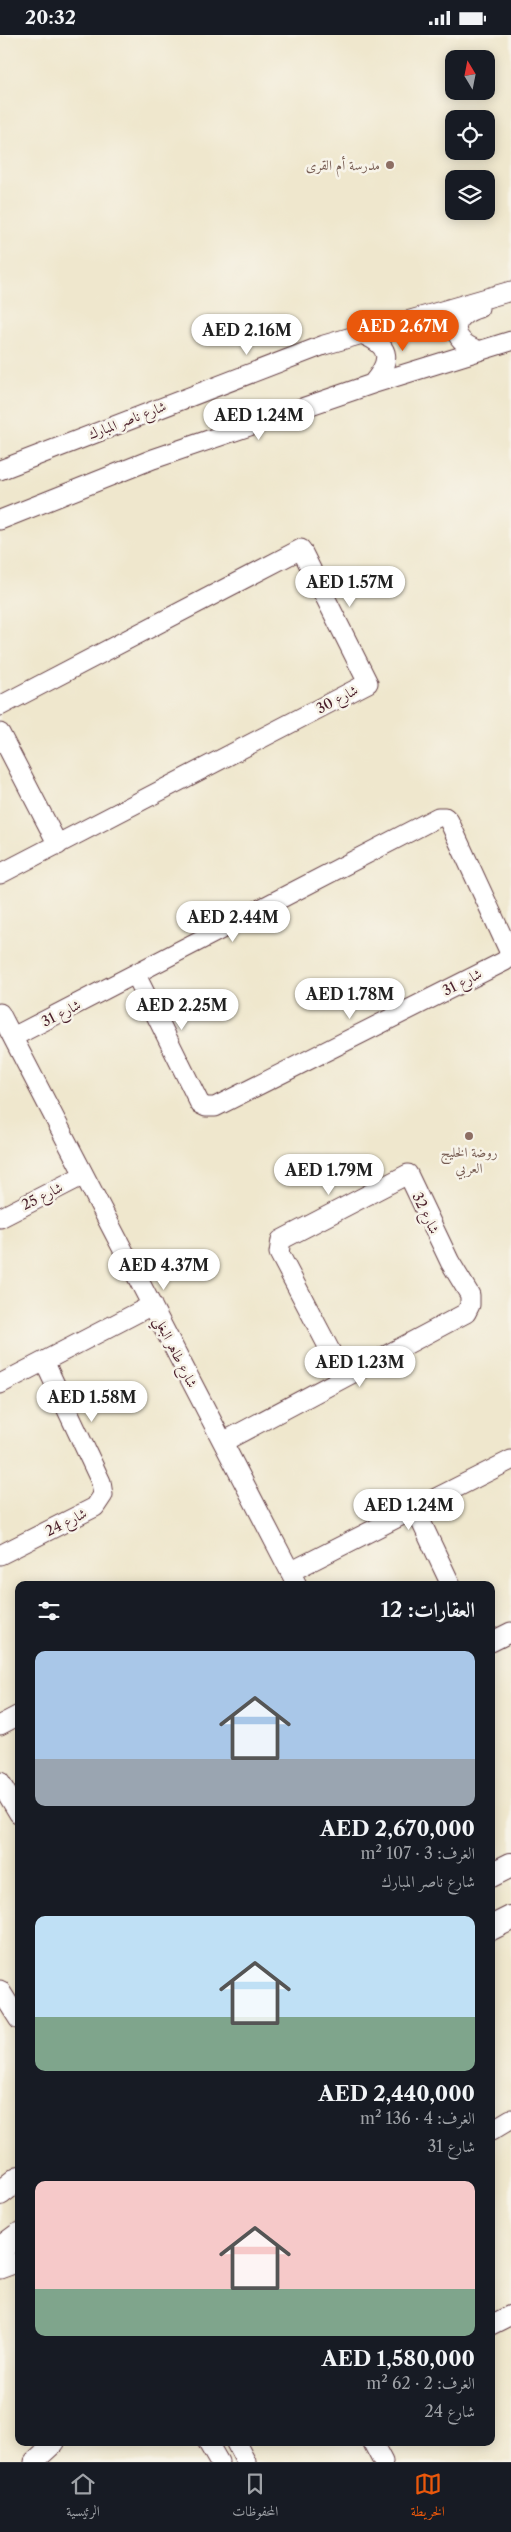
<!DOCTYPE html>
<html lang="ar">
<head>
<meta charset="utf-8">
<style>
	body { margin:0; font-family:"Libre Caslon Text",Amiri,serif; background:#242831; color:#f1f3f6; direction:rtl; height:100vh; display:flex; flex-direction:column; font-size:19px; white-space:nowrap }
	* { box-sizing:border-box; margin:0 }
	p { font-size:16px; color:#9ea1a6 }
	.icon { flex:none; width:28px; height:28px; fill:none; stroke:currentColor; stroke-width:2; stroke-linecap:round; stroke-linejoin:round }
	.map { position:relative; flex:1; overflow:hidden; direction:ltr }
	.panel { position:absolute; left:15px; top:1546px; width:480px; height:865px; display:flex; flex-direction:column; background:#171b24; border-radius:10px; box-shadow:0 2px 12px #0003; direction:rtl }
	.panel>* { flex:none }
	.needle { width:32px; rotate:350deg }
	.buttons { position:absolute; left:445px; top:15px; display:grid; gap:10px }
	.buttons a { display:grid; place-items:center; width:50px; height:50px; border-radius:10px; background:#171b24; box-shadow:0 2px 12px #0003; font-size:25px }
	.price { position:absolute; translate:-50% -42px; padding:0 11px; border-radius:18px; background:#fff; color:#222; font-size:16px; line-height:32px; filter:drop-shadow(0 1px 2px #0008) }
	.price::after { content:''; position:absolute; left:50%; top:30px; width:15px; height:11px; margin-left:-8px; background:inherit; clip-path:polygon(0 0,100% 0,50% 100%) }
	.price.active { background:#ea580c; color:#fff }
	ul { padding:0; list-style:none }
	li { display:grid; align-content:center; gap:10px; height:265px; padding:0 20px }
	li span { display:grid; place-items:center; height:155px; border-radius:10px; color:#555 }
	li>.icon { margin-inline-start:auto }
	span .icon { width:90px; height:90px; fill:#fffc; stroke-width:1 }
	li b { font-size:21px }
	h2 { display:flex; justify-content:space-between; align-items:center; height:60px; padding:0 20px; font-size:21px }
	.status { display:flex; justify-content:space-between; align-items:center; height:35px; padding:0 25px; background:#171b24; direction:ltr }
	.status svg { height:14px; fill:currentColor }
	.dock { display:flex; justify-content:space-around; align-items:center; height:70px; border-top:1px solid #363941; background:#171b24; font-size:14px; color:#9ea1a6 }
	.dock a { display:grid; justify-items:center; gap:2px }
	.dock .active { color:#ea580c }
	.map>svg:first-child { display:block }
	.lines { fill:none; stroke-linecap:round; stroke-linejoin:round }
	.minor-casing { stroke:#633d43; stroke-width:21 }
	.major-casing { stroke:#633d43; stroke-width:26 }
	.minor { stroke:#fff; stroke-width:19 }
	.major { stroke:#fff; stroke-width:24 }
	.education-dot { fill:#8d6e63; stroke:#f7f3e8; stroke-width:2 }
	.labels { text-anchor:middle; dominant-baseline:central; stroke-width:5; stroke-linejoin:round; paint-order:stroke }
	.education-label { font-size:14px; fill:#785e54; stroke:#f7f3e8; text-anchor:end }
	.street-label { font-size:14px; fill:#4a1f2b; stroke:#f7f3e8 }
</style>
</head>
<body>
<div class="status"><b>20:32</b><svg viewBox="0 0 49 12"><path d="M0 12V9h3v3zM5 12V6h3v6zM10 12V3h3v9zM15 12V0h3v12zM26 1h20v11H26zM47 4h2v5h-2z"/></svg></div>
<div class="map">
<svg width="511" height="2427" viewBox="0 0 511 2427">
	<rect width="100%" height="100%" fill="#f7f3e8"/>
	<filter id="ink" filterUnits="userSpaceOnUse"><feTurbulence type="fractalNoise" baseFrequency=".02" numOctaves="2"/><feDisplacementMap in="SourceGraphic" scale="10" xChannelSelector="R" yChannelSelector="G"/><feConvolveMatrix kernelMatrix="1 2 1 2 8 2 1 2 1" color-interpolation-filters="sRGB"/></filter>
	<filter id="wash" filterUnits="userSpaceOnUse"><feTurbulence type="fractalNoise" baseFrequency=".0096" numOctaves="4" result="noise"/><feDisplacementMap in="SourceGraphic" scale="20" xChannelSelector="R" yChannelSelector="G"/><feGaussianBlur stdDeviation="1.12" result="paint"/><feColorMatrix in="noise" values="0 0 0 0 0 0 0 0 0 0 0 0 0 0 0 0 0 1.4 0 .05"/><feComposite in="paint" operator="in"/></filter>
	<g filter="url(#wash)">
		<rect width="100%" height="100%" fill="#efe7cd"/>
	</g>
	<g filter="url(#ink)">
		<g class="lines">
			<defs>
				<path id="minor" d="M364,300C392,312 391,326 372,349
					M478,315C449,305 449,282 479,273
					M0,435L324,310L511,256
					M0,485L153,424L372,349L511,306
					M0,671L301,514L368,648L0,839
					M0,698L58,810
					M0,978L297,1550
					M13,1002L438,782H445L449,786L510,918L505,926L215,1072H206L200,1069L136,940
					M0,1183L84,1140
					M0,1349L152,1270
					M223,1407L466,1278L470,1270V1260L450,1227L408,1139L281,1205L279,1218L344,1342
					M415,1474L451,1550
					M0,1520L95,1472L103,1460L101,1447L44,1326
					M290,1537L511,1425
					M491,1607L511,1597
					M0,1690L19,1680
					M0,1747L19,1779
					M0,1955L19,1985
					M491,2096L511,2084
					M0,2234L19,2227
					M491,2290L511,2280
					M208,2408L219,2427
					M236,2408L246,2427
					M373,2408L383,2427
					M34,2427L55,2408"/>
				<path id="major" d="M491,1840L511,1830
					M491,1893L511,1883
					M0,2158L19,2143
					M0,2214L19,2200"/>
			</defs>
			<!-- minor casing -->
			<use href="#minor" class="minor-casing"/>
			<!-- major casing -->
			<use href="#major" class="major-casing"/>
			<!-- minor -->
			<use href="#minor" class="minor"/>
			<!-- major -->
			<use href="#major" class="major"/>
		</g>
	</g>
	<!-- markers -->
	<g class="education-dot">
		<circle cx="390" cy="130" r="5"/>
		<circle cx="469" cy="1101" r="5"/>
	</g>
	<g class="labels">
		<!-- education labels -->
		<g class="education-label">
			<text x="380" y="130">مدرسة أم القرى</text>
			<text x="469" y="1117" text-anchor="middle">روضة الخليج<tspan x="469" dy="16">العربي</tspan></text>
		</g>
		<!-- street labels -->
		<g class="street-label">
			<text transform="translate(127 385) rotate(-21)">شارع ناصر المبارك</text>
			<text transform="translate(337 664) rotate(-28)">شارع 30</text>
			<text transform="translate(462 947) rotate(-27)">شارع 31</text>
			<text transform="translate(61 978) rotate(-27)">شارع 31</text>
			<text transform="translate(42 1161) rotate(-27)">شارع 25</text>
			<text transform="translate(426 1178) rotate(64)">شارع 32</text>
			<text transform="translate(176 1317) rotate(63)">شارع طاهر البغلي</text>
			<text transform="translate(66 1487) rotate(-27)">شارع 24</text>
		</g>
	</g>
</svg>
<div class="buttons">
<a><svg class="needle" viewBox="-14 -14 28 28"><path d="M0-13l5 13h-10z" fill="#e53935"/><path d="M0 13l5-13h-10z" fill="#9ea1a6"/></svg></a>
<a><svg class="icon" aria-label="locate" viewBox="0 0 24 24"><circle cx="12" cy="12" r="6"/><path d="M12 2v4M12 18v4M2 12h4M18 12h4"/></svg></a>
<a><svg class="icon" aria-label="layers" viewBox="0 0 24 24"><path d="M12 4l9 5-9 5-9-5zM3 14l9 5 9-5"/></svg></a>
</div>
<b class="price active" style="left:403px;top:317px">AED 2.67M</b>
<b class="price" style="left:247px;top:321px">AED 2.16M</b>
<b class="price" style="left:259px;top:406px">AED 1.24M</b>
<b class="price" style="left:350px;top:573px">AED 1.57M</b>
<b class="price" style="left:233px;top:908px">AED 2.44M</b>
<b class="price" style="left:350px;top:985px">AED 1.78M</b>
<b class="price" style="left:182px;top:996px">AED 2.25M</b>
<b class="price" style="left:329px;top:1161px">AED 1.79M</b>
<b class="price" style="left:164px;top:1256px">AED 4.37M</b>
<b class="price" style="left:360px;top:1353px">AED 1.23M</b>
<b class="price" style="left:92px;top:1388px">AED 1.58M</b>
<b class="price" style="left:409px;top:1496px">AED 1.24M</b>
<section class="panel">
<h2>العقارات: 12<svg class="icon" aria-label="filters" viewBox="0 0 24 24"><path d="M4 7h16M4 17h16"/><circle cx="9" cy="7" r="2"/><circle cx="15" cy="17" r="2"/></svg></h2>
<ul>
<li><span style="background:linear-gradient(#a9c7e8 70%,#9aa5b1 0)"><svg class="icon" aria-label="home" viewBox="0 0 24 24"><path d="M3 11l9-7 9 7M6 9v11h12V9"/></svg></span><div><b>AED 2,670,000</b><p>الغرف: 3 · 107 m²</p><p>شارع ناصر المبارك</p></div></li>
<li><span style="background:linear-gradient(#bfe0f5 65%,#7fa58c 0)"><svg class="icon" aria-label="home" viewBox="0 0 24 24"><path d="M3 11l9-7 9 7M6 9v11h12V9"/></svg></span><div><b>AED 2,440,000</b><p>الغرف: 4 · 136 m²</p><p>شارع 31</p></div></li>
<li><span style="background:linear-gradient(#f6c9c9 70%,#7fa58c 0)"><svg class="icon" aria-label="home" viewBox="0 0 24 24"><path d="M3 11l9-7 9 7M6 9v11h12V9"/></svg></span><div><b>AED 1,580,000</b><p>الغرف: 2 · 62 m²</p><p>شارع 24</p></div></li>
</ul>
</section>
</div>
<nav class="dock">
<a class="active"><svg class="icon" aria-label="map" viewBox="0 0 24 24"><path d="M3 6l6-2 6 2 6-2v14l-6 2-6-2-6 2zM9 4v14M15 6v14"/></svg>الخريطة</a>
<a><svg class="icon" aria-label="saved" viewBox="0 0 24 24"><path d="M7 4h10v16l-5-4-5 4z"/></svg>المحفوظات</a>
<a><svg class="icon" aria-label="home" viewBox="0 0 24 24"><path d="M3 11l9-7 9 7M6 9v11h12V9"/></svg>الرئيسية</a>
</nav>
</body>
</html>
